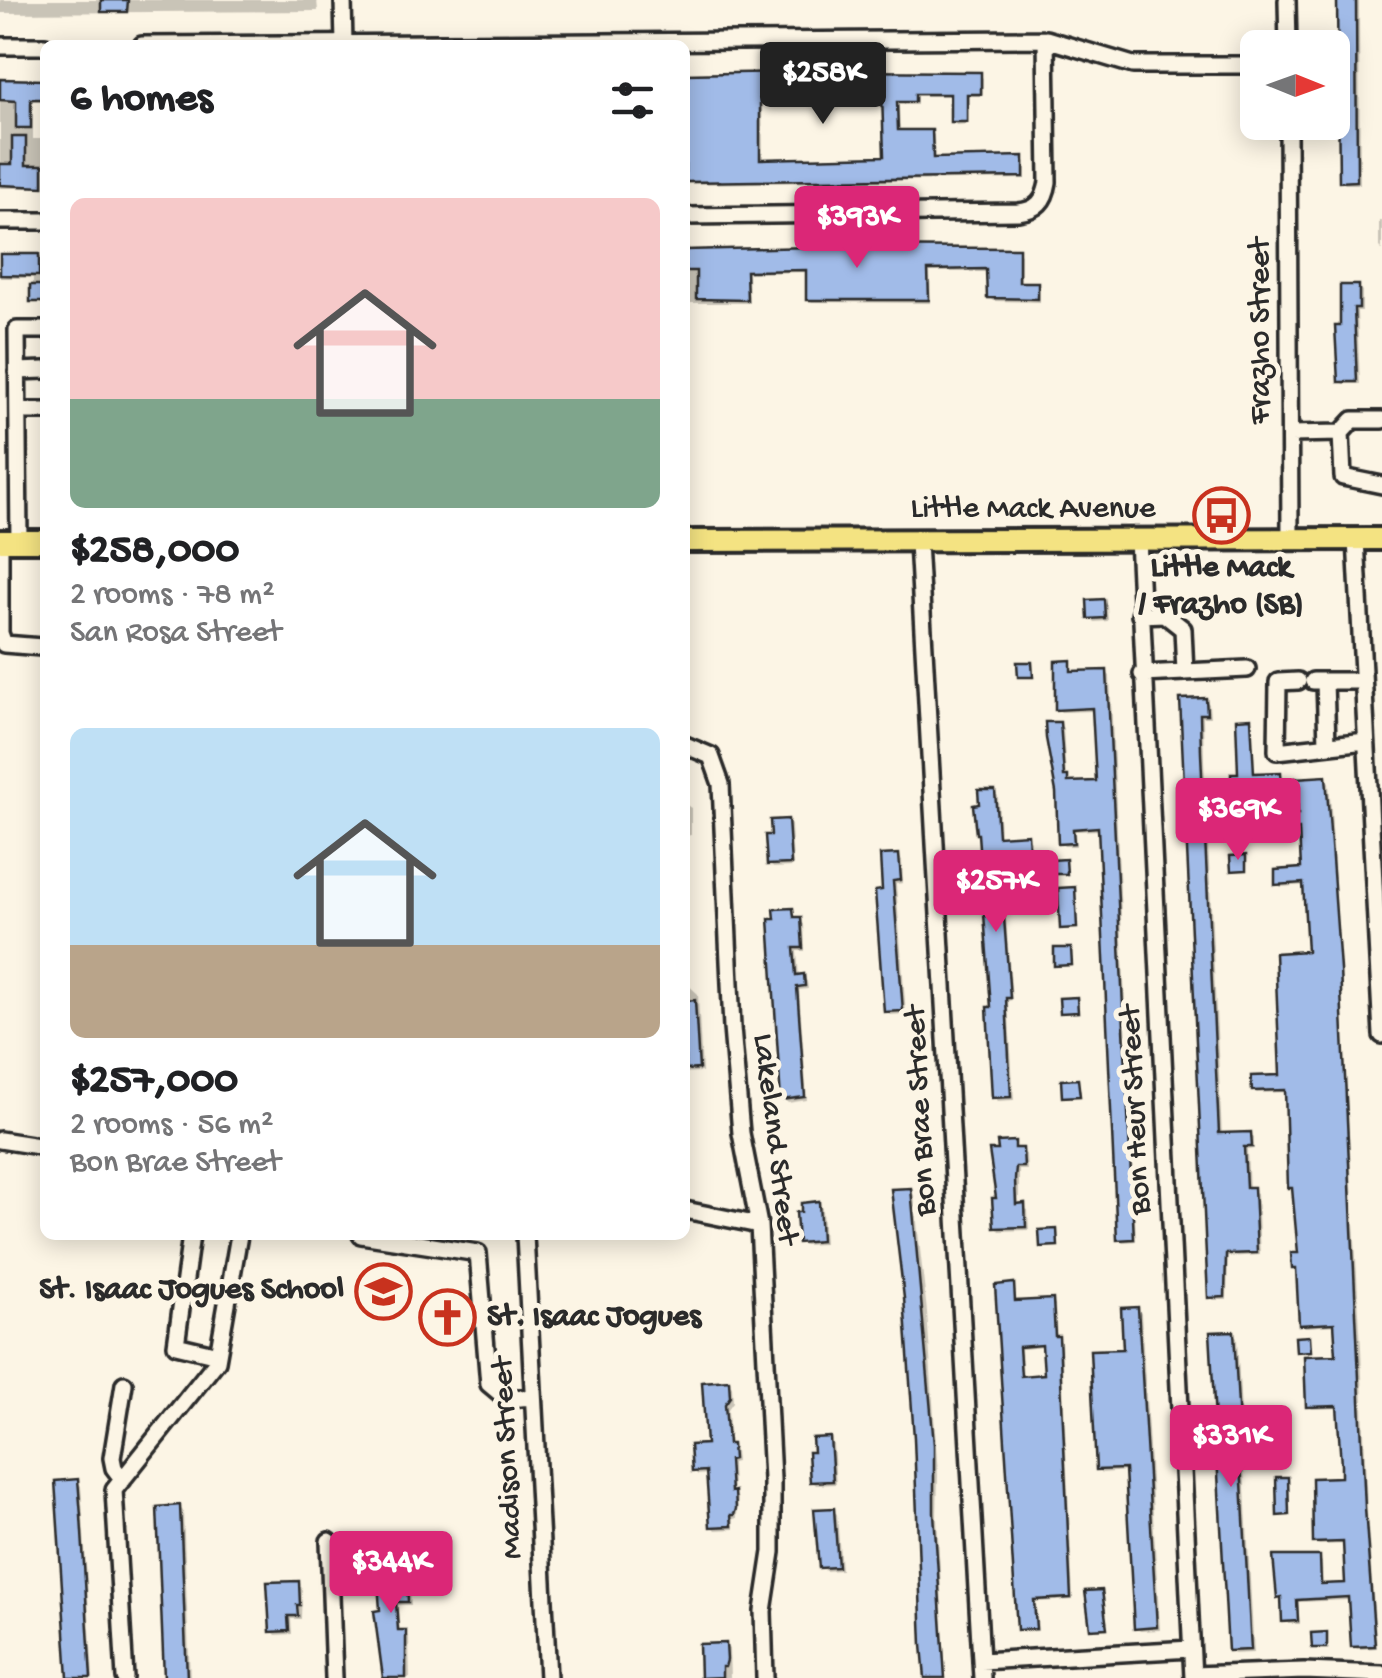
<!DOCTYPE html>
<html lang="en">
<head>
<meta charset="utf-8">
<style>
	body { margin:0; font-family:"Gochi Hand",sans-serif; background:#f2f2f2; color:#202124; height:100vh; display:flex; flex-direction:column; font-size:38px; white-space:nowrap }
	* { box-sizing:border-box; margin:0 }
	p { font-size:32px; color:#757577 }
	.icon { flex:none; width:55px; height:55px; fill:none; stroke:currentColor; stroke-width:2; stroke-linecap:round; stroke-linejoin:round }
	.map { position:relative; flex:1; overflow:hidden }
	.sheet { position:absolute; left:40px; top:40px; width:650px; height:1200px; display:flex; flex-direction:column; background:#fff; border-radius:15px; box-shadow:0 5px 25px #0003 }
	.sheet>* { flex:none }
	.needle { width:65px; rotate:91deg }
	.buttons { position:absolute; left:1240px; top:30px; display:grid; gap:20px }
	.buttons a { display:grid; place-items:center; width:110px; height:110px; border-radius:15px; background:#fff; box-shadow:0 5px 25px #0003; font-size:50px }
	.price { position:absolute; translate:-50% -85px; padding:0 22px; border-radius:10px; background:#db2777; color:#fff; font-size:32px; line-height:65px; filter:drop-shadow(0 2px 5px #0008) }
	.price::after { content:''; position:absolute; left:50%; top:60px; width:30px; height:22px; margin-left:-15px; background:inherit; clip-path:polygon(0 0,100% 0,50% 100%) }
	.price.selected { background:#222; color:#fff }
	ul { padding:0; list-style:none }
	li { display:grid; align-content:center; gap:20px; height:530px; padding:0 30px }
	li span { display:grid; place-items:center; height:310px; border-radius:15px; color:#555 }
	li>.icon { margin-inline-start:auto }
	span .icon { width:180px; height:180px; fill:#fffc; stroke-width:1 }
	li b { font-size:42px }
	h2 { display:flex; justify-content:space-between; align-items:center; height:120px; padding:0 30px; font-size:42px }
	.map>svg:first-child { display:block }
	.shadow { fill:#0003; fill-rule:evenodd }
	.building { fill:#a1bbe8; stroke:#2b2b2b; stroke-width:2.5; fill-rule:evenodd }
	.lines { fill:none; stroke-linecap:round; stroke-linejoin:round }
	.minor-casing { stroke:#2b2b2b; stroke-width:22 }
	.major-casing { stroke:#2b2b2b; stroke-width:28 }
	.minor { stroke:#fcf5e5; stroke-width:15 }
	.major { stroke:#f4e382; stroke-width:20 }
	.labels { text-anchor:middle; dominant-baseline:central; stroke-width:10; stroke-linejoin:round; paint-order:stroke }
	.street-label { font-size:32px; fill:#2b2b2b; stroke:#fcf5e5 }
	.poi-label { font-size:32px; font-weight:bold; fill:#2b2b2b; stroke:#fcf5e5 }
</style>
</head>
<body>
<div class="map">
<svg width="1382" height="1678" viewBox="0 0 1382 1678">
	<rect width="100%" height="100%" fill="#fcf5e5"/>
	<filter id="ink" filterUnits="userSpaceOnUse"><feTurbulence type="fractalNoise" baseFrequency=".01" numOctaves="2"/><feDisplacementMap in="SourceGraphic" scale="20" xChannelSelector="R" yChannelSelector="G"/><feConvolveMatrix kernelMatrix="1 2 1 2 8 2 1 2 1" color-interpolation-filters="sRGB"/></filter>
	<g filter="url(#ink)">
		<!-- shadow -->
		<path class="shadow" d="M0,0H317L318,11L0,13Z
			M1339,0H1359L1360,184H1345L1341,181Z
			M980,75L983,78V96H969V124L956,125L953,121L952,96H917V105H899L900,133L931,132L934,135L935,160L1023,158L1026,162V179L685,184V76ZM884,96L886,158L763,161L762,97Z
			M0,81H45V101H33V139H45V188H0Z
			M1379,221H1382V250L1379,247Z
			M685,251H1018L1021,254V285H1037L1040,288V302L993,301L989,297V272H930L931,303L812,302L808,299V272L748,273L749,303H685Z
			M0,257H45V305L33,301V278H0Z
			M1358,287L1362,291V311H1357L1360,384H1344L1340,380L1343,328Z
			M1103,601L1107,605L1108,621L1095,622L1091,618Z
			M1070,663L1073,674L1106,672L1110,676L1136,1241L1123,1242L1119,1239L1101,830L1075,831L1076,846H1064L1061,843L1059,724L1063,728L1066,778L1071,782L1098,783L1095,711L1061,712L1058,709Z
			M1205,700L1209,704L1210,717H1203L1204,759L1222,1135L1250,1134L1254,1138V1149L1247,1150L1249,1190L1257,1193L1260,1255L1228,1257L1227,1300H1214L1210,1297L1183,701Z
			M1325,779L1329,782L1331,809L1361,1347L1367,1513L1377,1648L1357,1649L1354,1646L1350,1600L1298,1602L1300,1624H1288L1279,1596L1318,1559L1322,1562L1323,1586L1348,1585L1346,1544L1319,1545L1316,1542L1344,1480L1340,1408L1312,1409L1309,1406L1339,1357L1337,1325L1305,1327L1302,1324L1299,1271L1295,1267L1301,1255L1295,1191L1291,1187L1287,1092L1257,1093L1254,1090L1282,1077L1310,953L1306,885L1281,887L1278,884L1303,871L1302,831L1276,833L1273,829L1300,817Z
			M994,792L998,796L1000,838L1027,837L1031,841V852L1001,854L1012,1000L1008,1001L1014,1100L998,1101L994,1097L981,836Z
			M685,804L691,808V835L685,836Z
			M787,821L791,825L793,867L773,868L770,864L774,837Z
			M898,856L902,860L903,883L896,884L906,1014L890,1015L886,1011L885,893Z
			M792,911L796,920L804,924L805,951H797L799,977L807,981L808,989L799,990L807,1100L788,1103L784,1099Z
			M685,982L698,994L702,1072L685,1073Z
			M1014,1143L1018,1150L1026,1154L1027,1170H1019V1206L1028,1210L1029,1230L1000,1231L996,1227L1001,1152Z
			M910,1191L914,1195L927,1312L938,1475L937,1518L946,1678H926L919,1482L894,1192Z
			M818,1204L822,1208L824,1244L804,1245L800,1242L804,1214Z
			M1013,1286L1017,1304L1052,1302L1055,1305L1057,1339L1061,1341L1073,1600L1036,1602L1038,1631L1023,1632L1020,1629ZM1045,1347L1046,1377L1023,1378L1021,1349Z
			M1137,1310L1141,1313L1160,1630L1140,1631L1136,1627L1128,1471L1102,1473L1099,1469Z
			M1233,1334L1237,1338L1254,1653L1234,1654L1230,1650Z
			M728,1383L732,1386L733,1402L728,1409L730,1445L735,1450L736,1462L732,1463L733,1493L738,1498L737,1518L734,1519V1529L716,1530L712,1526L709,1474L698,1475L694,1471L709,1447Z
			M829,1440L833,1444L836,1484L816,1485L812,1481Z
			M77,1482L81,1486L93,1678H70Z
			M180,1508L183,1511L190,1678H167Z
			M833,1511L837,1514L841,1570L825,1571L822,1567Z
			M405,1562L409,1565L411,1605H398L400,1633L409,1637L410,1678H384L381,1586L376,1581Z
			M298,1584L302,1588L301,1619H291L292,1634L276,1635L272,1631Z
			M725,1645L729,1649L730,1678H703L701,1647Z"/>
		<!-- building -->
		<path class="building" d="M101,0H128L127,12H101Z
			M1337,0H1356L1357,181L1339,182Z
			M832,71L981,72V94H967V122H950V94H915V102H897L898,130H932L933,158L1024,156V177L685,182V74ZM777,94H882L884,156L760,159V95Z
			M0,79L45,80V99H31V128H16V101L0,100Z
			M12,137H26V165H43V187L0,185V164H12Z
			M811,247L1019,248V282H1038V299L987,298L986,269L928,270L929,300H806V270L746,271L747,300L696,299V271H685V250Z
			M0,254H39V276L0,275Z
			M30,285H45V302H30Z
			M1340,285H1359V308H1354L1357,382H1338L1335,326H1340Z
			M1104,599L1105,618L1088,619L1087,600Z
			M1071,660V671L1107,670L1134,1239L1117,1240L1098,827L1073,829L1074,843L1058,844L1056,792L1046,738L1045,722H1060L1064,776H1068V782L1096,781L1092,708L1055,710V661Z
			M1017,662H1032L1033,677H1018Z
			M1206,698L1207,714H1200L1201,753L1219,1133L1251,1132L1252,1147H1244L1246,1187H1254L1257,1253L1226,1254L1225,1297L1208,1298L1180,699Z
			M1251,718L1254,773L1281,772L1282,787L1244,788L1245,815L1230,816L1231,773H1238L1236,719Z
			M1326,776L1340,969L1365,1508L1375,1646L1351,1647L1348,1597L1297,1600L1298,1621L1282,1622L1281,1597L1277,1598L1273,1556H1320L1321,1584L1345,1583L1343,1542L1313,1543L1312,1478L1341,1477V1465L1337,1406L1306,1407L1304,1356L1336,1355L1334,1323L1299,1325L1296,1268H1292L1291,1253H1298L1292,1188H1288L1285,1090L1252,1091L1251,1076L1280,1075L1275,953L1307,951L1303,883L1275,885V870L1301,868L1299,829L1270,830V815L1298,814L1296,778Z
			M978,790H995L998,836L1028,834L1029,849L999,851L1010,998H1006L1011,1097L992,1098L987,1007H991L978,834H976L973,805L979,804Z
			M788,819L791,864L767,865L765,835H771L770,820Z
			M899,854L901,880L893,881L903,1011L884,1012L875,891L882,890L880,855Z
			M1246,855V870L1231,871L1230,856Z
			M1066,859L1067,874H1051V860Z
			M1075,887L1077,928L1060,929L1058,888Z
			M793,908L794,917H801L803,948H794L796,975L804,974L805,986L797,987L805,1097L781,1100L769,919H775L774,909Z
			M1054,948H1071L1072,965L1054,966Z
			M1077,997L1078,1012L1060,1013L1059,998Z
			M695,1000L699,1069L685,1070V1001Z
			M1078,1079L1080,1096L1062,1097L1061,1080Z
			M1015,1141V1148H1023L1024,1167H1016L1015,1180L1016,1204L1025,1203L1026,1227L994,1228L992,1198H996L989,1150H998L997,1142Z
			M911,1188L934,1445V1513L945,1678H925L922,1645L914,1438L904,1298L891,1189Z
			M819,1201L821,1241L798,1243L796,1212H801V1203Z
			M1057,1229L1058,1246L1040,1247L1039,1230Z
			M1014,1283L1015,1301L1053,1299L1055,1336H1059L1071,1598L1034,1600L1036,1629L1017,1630L995,1285ZM1042,1345L1044,1374L1021,1376L1019,1347Z
			M1138,1307L1157,1627L1134,1629L1125,1469L1096,1470L1090,1350L1123,1349L1121,1308Z
			M1234,1331L1251,1650L1228,1651L1210,1332Z
			M1310,1336L1311,1351L1296,1352L1295,1337Z
			M729,1380L730,1397L725,1404L728,1444H732L733,1459L729,1460L731,1492L735,1491L736,1509L734,1515H731L732,1526L710,1527L706,1471L692,1472L690,1445L706,1444L702,1382Z
			M830,1437L833,1481L810,1482L808,1452H813L812,1438Z
			M1276,1477H1288L1289,1515L1277,1516Z
			M78,1479L81,1516L91,1678H68L57,1511L55,1481Z
			M180,1505L187,1678H164L157,1507Z
			M834,1508L838,1567L819,1568L814,1509Z
			M406,1559L408,1602H396L398,1630H406V1678H383L374,1611L380,1610L378,1582H374L371,1561Z
			M299,1581L300,1605H297L298,1616H288L289,1631L270,1632L267,1582Z
			M1102,1590L1107,1628L1090,1629L1085,1591Z
			M1327,1632V1648H1312L1311,1633Z
			M726,1643L727,1660L725,1667H722V1677L700,1678L699,1644Z"/>
		<g class="lines">
			<defs>
				<path id="minor" d="M343,0L344,45
					M1287,0L1288,48
					M142,45L1046,39L1133,65H1258
					M0,46H45
					M1288,122L1290,540
					M685,216L1018,212C1037,210 1045,201 1048,182L1046,39
					M0,221H45
					M17,371L45,370
					M18,411H45
					M1341,433L1353,420H1382
					M1290,434L1341,433L1343,477L1382,485
					M1138,539L1193,1678
					M1356,539L1382,1035
					M0,541V633L4,644L42,647
					M19,541L17,330H45
					M918,542L982,1678
					M1140,615L1164,614L1183,629L1185,672L1142,674
					M1185,672L1247,669
					M1298,681L1278,682L1277,751L1366,741
					M1313,681H1362
					M1325,682L1327,744
					M685,745L711,756L721,784L732,1028L741,1133L759,1225L772,1479V1552L763,1611L765,1678
					M0,1140L45,1147
					M685,1210L759,1225
					M191,1235L176,1345L218,1355
					M361,1235L478,1253L489,1384L507,1399L533,1397
					M525,1235L548,1678
					M123,1480L114,1468L112,1458L124,1384
					M329,1541L334,1678
					M981,1661L1191,1649
					M1193,1675L1304,1671L1382,1674
					M125,1678L114,1490L217,1361L239,1235"/>
				<path id="major" d="M0,541H45
					M685,541L1382,539"/>
			</defs>
			<!-- minor casing -->
			<use href="#minor" class="minor-casing"/>
			<!-- major casing -->
			<use href="#major" class="major-casing"/>
			<!-- minor -->
			<use href="#minor" class="minor"/>
			<!-- major -->
			<use href="#major" class="major"/>
		</g>
	</g>
	<!-- icons -->
	<defs>
		<symbol id="bus-ring" viewBox="-11 -11 22 22"><circle r="9.5" fill="#fcf5e5" stroke="#c8321e" stroke-width="1.5"/><path d="M-5-6H5V4H4V6H2V4H-2V6H-4V4H-5ZM-3.5-4V0h7V-4ZM-3.5 1.2v1.5H-2V1.2ZM2 1.2v1.5H3.5V1.2Z" fill="#c8321e"/></symbol>
		<symbol id="school-ring" viewBox="-11 -11 22 22"><circle r="9.5" fill="#fcf5e5" stroke="#c8321e" stroke-width="1.5"/><path d="M0-5L7-2L0 1L-7-2ZM-4 1L0 2.5L4 1V4Q0 6-4 4Z" fill="#c8321e"/></symbol>
		<symbol id="church-ring" viewBox="-11 -11 22 22"><circle r="9.5" fill="#fcf5e5" stroke="#c8321e" stroke-width="1.5"/><path d="M-1.2-6h2.4v3.5h3.3v2.4h-3.3V6h-2.4V-.1h-3.3v-2.4h3.3Z" fill="#c8321e"/></symbol>
	</defs>
	<g fill-rule="evenodd">
		<use href="#bus-ring" x="1190" y="484" width="63" height="63"/>
		<use href="#school-ring" x="352" y="1260" width="63" height="63"/>
		<use href="#church-ring" x="416" y="1286" width="63" height="63"/>
	</g>
	<g class="labels">
		<!-- street labels -->
		<g class="street-label">
			<text transform="translate(1262 331) rotate(-90)">Frazho Street</text>
			<text x="1033" y="510">Little Mack Avenue</text>
			<text transform="translate(1137 1110) rotate(-93)">Bon Heur Street</text>
			<text transform="translate(922 1111) rotate(-93)">Bon Brae Street</text>
			<text transform="translate(774 1139) rotate(83)">Lakeland Street</text>
			<text transform="translate(509 1458) rotate(-93)">Madison Street</text>
		</g>
		<!-- poi labels -->
		<g class="poi-label">
			<text x="1221" y="569">Little Mack<tspan x="1221" dy="37">/ Frazho (SB)</tspan></text>
			<text x="344" y="1291" text-anchor="end">St. Isaac Jogues School</text>
			<text x="487" y="1318" text-anchor="start">St. Isaac Jogues</text>
		</g>
	</g>
</svg>
<div class="buttons">
<a><svg class="needle" viewBox="-14 -14 28 28"><path d="M0-13l5 13h-10z" fill="#e53935"/><path d="M0 13l5-13h-10z" fill="#757577"/></svg></a>
</div>
<b class="price selected" style="left:823px;top:127px">$258K</b>
<b class="price" style="left:857px;top:271px">$393K</b>
<b class="price" style="left:1238px;top:863px">$369K</b>
<b class="price" style="left:996px;top:935px">$257K</b>
<b class="price" style="left:1231px;top:1490px">$331K</b>
<b class="price" style="left:391px;top:1616px">$344K</b>
<section class="sheet">
<h2>6 homes<svg class="icon" aria-label="filters" viewBox="0 0 24 24"><path d="M4 7h16M4 17h16"/><circle cx="9" cy="7" r="2"/><circle cx="15" cy="17" r="2"/></svg></h2>
<ul>
<li><span style="background:linear-gradient(#f6c9c9 65%,#7fa58c 0)"><svg class="icon" aria-label="home" viewBox="0 0 24 24"><path d="M3 11l9-7 9 7M6 9v11h12V9"/></svg></span><div><b>$258,000</b><p>2 rooms · 78 m²</p><p>San Rosa Street</p></div></li>
<li><span style="background:linear-gradient(#bfe0f5 70%,#b9a48a 0)"><svg class="icon" aria-label="home" viewBox="0 0 24 24"><path d="M3 11l9-7 9 7M6 9v11h12V9"/></svg></span><div><b>$257,000</b><p>2 rooms · 56 m²</p><p>Bon Brae Street</p></div></li>
</ul>
</section>
</div>
</body>
</html>
